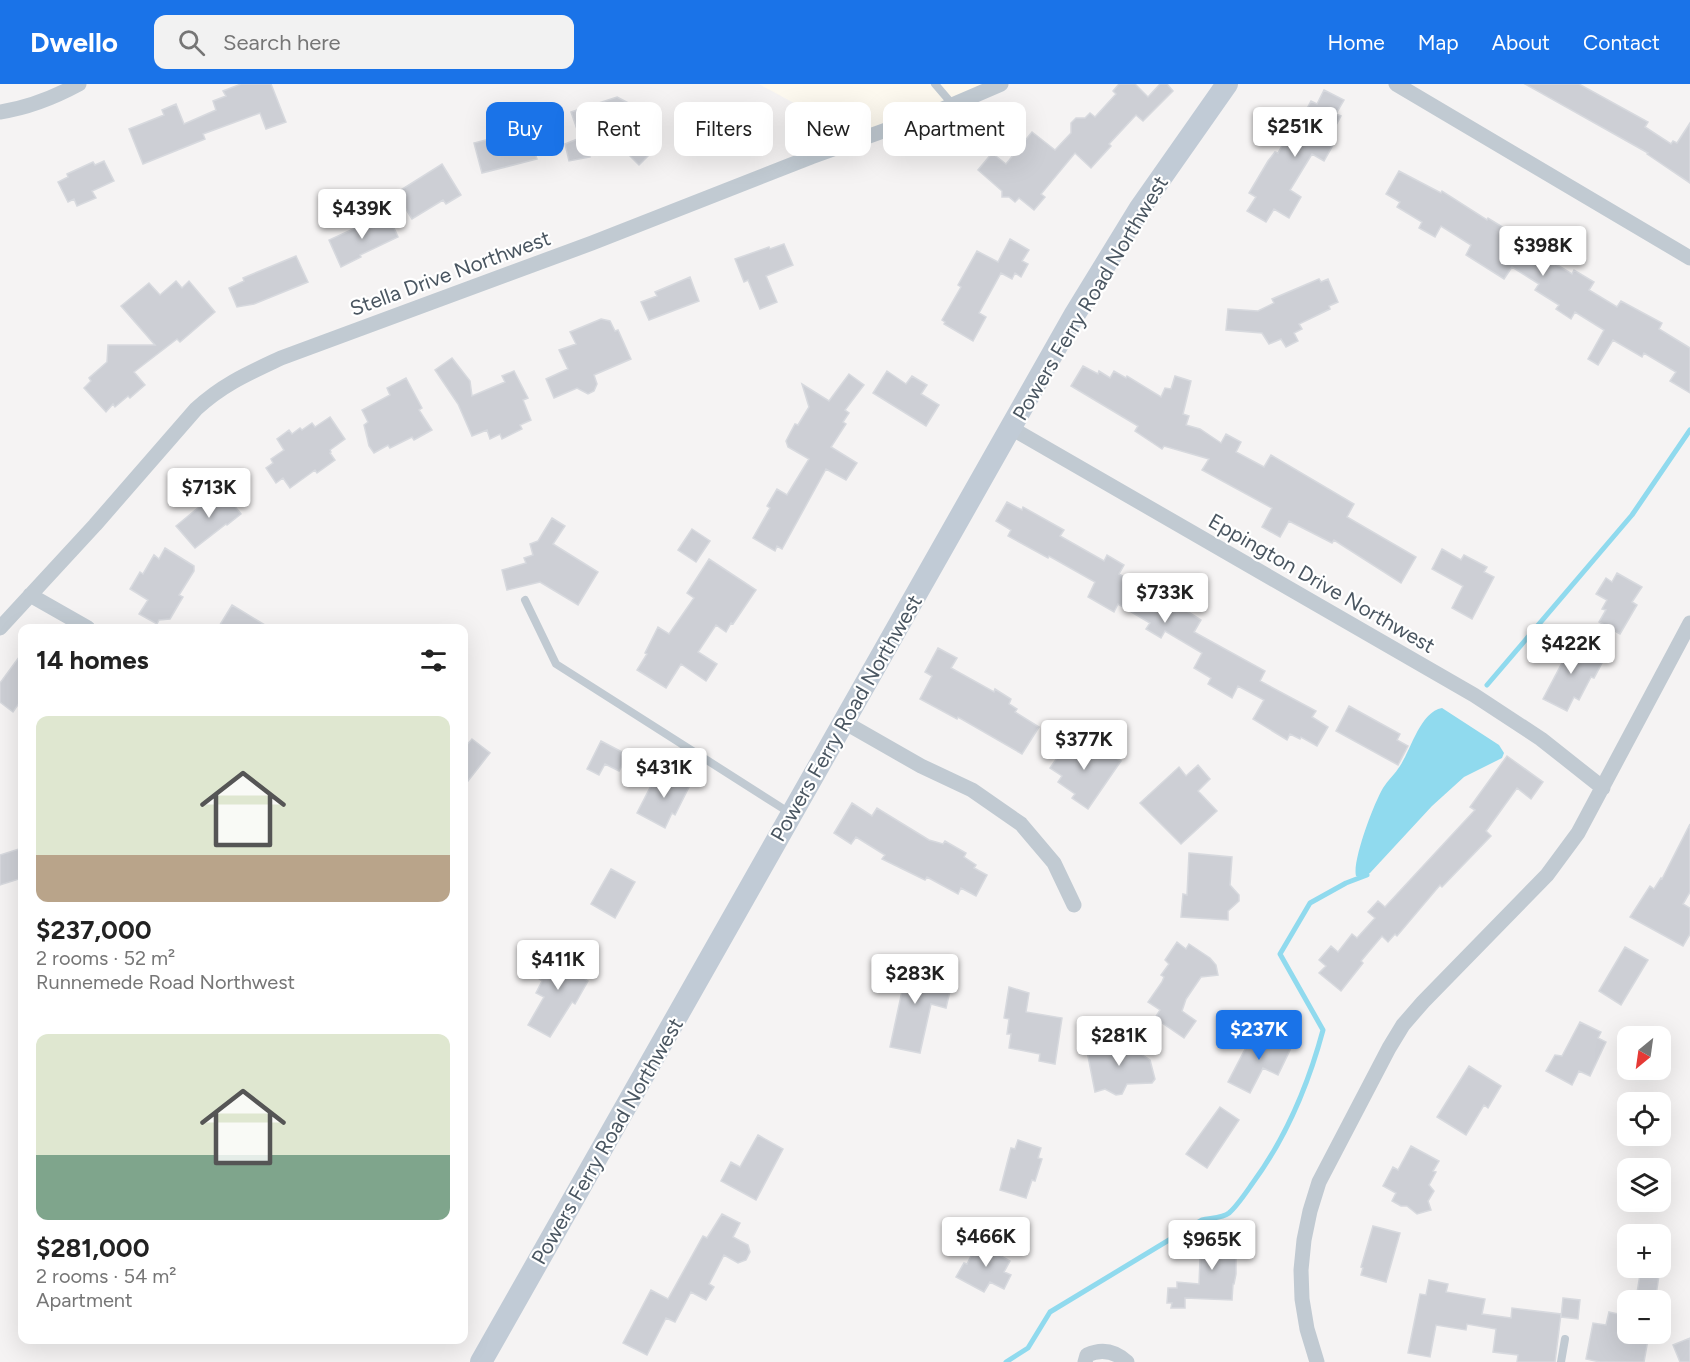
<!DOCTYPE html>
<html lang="en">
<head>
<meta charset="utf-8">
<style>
	body { margin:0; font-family:Figtree,sans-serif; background:#f2f2f2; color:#222; height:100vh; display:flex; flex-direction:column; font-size:22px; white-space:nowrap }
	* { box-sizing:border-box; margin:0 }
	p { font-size:20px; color:#767676 }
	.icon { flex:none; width:33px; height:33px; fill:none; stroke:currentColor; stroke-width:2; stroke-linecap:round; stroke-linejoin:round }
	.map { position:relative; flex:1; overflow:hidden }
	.side { position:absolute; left:18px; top:540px; width:450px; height:720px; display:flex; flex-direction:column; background:#fff; border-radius:12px; box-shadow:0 6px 24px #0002 }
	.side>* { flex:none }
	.hud { position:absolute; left:486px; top:18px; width:570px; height:54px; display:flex; gap:12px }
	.needle { width:39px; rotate:209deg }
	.buttons { position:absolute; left:1617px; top:942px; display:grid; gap:12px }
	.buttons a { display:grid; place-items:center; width:54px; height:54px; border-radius:12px; background:#fff; box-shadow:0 6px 24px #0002; font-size:30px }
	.price { position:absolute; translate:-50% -51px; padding:0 14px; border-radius:6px; background:#fff; color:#222; font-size:20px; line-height:39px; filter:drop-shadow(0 2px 3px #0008) }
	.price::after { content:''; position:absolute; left:50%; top:36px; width:18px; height:14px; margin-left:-9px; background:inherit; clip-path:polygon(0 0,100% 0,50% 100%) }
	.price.active { background:#1a73e8; color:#fff }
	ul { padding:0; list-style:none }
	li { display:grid; align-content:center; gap:12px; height:318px; padding:0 18px }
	li span { display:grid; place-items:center; height:186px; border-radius:12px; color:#555 }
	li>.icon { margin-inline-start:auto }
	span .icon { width:108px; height:108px; fill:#fffc; stroke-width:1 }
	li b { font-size:26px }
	h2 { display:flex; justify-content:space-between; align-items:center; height:72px; padding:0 18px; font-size:26px }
	.tag { padding:0 21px; border-radius:12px; background:#fff; box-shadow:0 6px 24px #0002; font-size:21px; line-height:54px }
	.tag.active { background:#1a73e8; color:#fff }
	header { display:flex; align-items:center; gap:36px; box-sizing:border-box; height:84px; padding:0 30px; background:#1a73e8; color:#fff }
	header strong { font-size:28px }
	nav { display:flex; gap:33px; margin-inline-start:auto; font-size:21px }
	.search { width:420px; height:54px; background:#f2f2f2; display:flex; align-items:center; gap:15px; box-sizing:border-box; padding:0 21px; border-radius:12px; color:#767676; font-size:22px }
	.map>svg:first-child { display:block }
	.commercial { fill:#fdf9ef }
	.water { fill:#90daee }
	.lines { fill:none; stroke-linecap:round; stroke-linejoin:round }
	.stream { stroke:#90daee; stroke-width:5 }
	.building { fill:#cdcfd5; stroke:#d7d9de; stroke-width:1.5 }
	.lane { stroke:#c1cad2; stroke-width:8 }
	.street { stroke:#c1cad2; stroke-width:15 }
	.secondary { stroke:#c1cbd6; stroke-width:22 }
	.labels { text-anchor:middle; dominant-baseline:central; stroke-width:4.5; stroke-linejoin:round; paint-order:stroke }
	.street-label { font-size:21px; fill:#4a5661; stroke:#fff }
</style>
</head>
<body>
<header>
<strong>Dwello</strong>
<div class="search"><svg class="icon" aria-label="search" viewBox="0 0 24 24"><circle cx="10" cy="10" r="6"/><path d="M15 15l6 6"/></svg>Search here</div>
<nav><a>Home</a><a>Map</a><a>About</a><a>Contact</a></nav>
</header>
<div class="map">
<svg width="1690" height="1278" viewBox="0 0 1690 1278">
	<rect width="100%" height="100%" fill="#f5f3f3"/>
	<!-- commercial -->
	<path class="commercial" d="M759,0H1008L866,58Z"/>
	<!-- water -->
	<path class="water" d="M1442,624L1499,661L1504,669L1502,674L1464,693L1432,722L1370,789L1363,793L1356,792C1352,777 1374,719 1383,704C1388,696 1395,690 1400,682C1411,666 1420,628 1442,624Z"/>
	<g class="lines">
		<!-- stream -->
		<path class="stream" d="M1487,601L1632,431L1690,346
			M1006,1278L1028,1264L1050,1228L1202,1136C1210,1134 1223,1134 1229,1129C1237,1122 1245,1110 1252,1100C1286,1054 1308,1002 1323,946L1280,870L1310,819L1346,799L1367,791"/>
	</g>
	<!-- building -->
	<path class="building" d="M241,0H271L286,38L266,45L260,29L203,50L205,55L143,80L129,45L164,31L162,26L176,20L184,40L216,26L213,17L226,12L223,7Z
		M1119,0H1135L1148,13L1160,0H1167L1173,7L1143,37L1136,31L1109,60L1111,62L1091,84L1075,69L1041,110L1045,113L1034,126L1019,114L1015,118L1009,113H1002V107L978,86L992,69L1006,80L1032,48L1055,66L1071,49V39L1076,34H1085L1090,29L1095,33L1116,10L1113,7Z
		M1525,0H1579L1648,38L1645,43L1671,60L1673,57L1677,59L1690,39V99L1647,70L1648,69Z
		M1324,6L1344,16L1336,30L1341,32L1327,58L1333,61L1324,77L1312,70L1290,106L1301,113L1289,134L1274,125L1266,138L1247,127L1256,113L1249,109L1268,77L1275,68L1278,69L1295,38L1299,40L1311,17L1317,20Z
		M617,13L655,33L644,51L622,41L595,50L600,58L586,64L590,73L569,77L565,60L580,54L571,28Z
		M529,45V47L539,45L544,63L534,66L537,75L482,89L474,59Z
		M640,56L652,68L639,81L627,69Z
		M104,77L114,97L92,107L96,114L77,122L74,115L68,118L58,98L68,93L67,90L93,78L95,81Z
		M442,80L461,111L446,120L443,116L412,135L396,109Z
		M1399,87L1441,109L1442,107L1487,136L1488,134L1512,149L1511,150L1526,160L1525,161L1572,190L1574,186L1594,198L1589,206L1617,223L1621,217L1662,239L1659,245L1690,264V309L1670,297L1676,288L1644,269L1642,273L1613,256L1598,281L1588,275L1604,246L1575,228L1571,235L1556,225L1559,221L1535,206L1539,200L1512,183L1504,195L1466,171L1471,161L1441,142L1435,153L1419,144L1422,138L1397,123L1400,118L1386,110Z
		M377,134L379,140L390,135L398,153L360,171L361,173L341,183L329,156Z
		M1010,155L1029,166L1022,177L1028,180L1021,193L1015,189L1012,195L1001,189L979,229L986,233L973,257L944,240L945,238L942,236L961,203L958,201L977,167L998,178Z
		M784,160L793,181L766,192L777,218L760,225L748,196L744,198L735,175L769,163L770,165Z
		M296,172L308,198L254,220L237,223L229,204L244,197L243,194Z
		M690,193L699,217L649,236L641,218L657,212L655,208Z
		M1319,195L1321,198L1328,195L1338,218L1329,222L1330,225L1299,240L1302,245L1294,249L1298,257L1286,263L1281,255L1269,260L1262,249L1226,246L1228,225L1258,227L1274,219L1272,215Z
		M176,197L182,204L189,197L215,228L180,258L177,255L134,288L145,301L130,314L128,312L115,323L113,320L106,328L84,304L91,297L89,294L107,278L108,261H155L121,222L149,199L160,211Z
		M601,235L610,237L615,247L618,246L631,275L594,291L597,300L594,307L588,310L577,304L554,314L546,295L568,285L559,266L576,260L570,248Z
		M452,274L470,297L472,312L505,298L502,292L514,287L528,314L523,316L531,336L520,341L522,345L502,355L500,350L490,355L487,346L472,352L458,320L435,286Z
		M1083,282L1098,290L1099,287L1110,294L1114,287L1126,294L1127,292L1161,313L1165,304L1171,305L1175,292L1191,297L1183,330L1189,332L1186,341L1200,345L1221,359L1226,350L1241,358L1236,368L1264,383L1271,371L1354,420L1347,433L1416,473L1401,499L1334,456L1332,459L1289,437L1280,453L1262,443L1272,424L1202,386L1209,375L1164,362L1162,365L1135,347L1138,342L1071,302Z
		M887,287L906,300L912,292L927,301L921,310L939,321L926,342L873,309Z
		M849,290L864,301L845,326L849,329L843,338L846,340L831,363L857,379L846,396L826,385L782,465L777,462L775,467L753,454L770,424L767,422L777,405L787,411L809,375L788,363L786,357L795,340L798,341L809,323L802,300L829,317Z
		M406,294L422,324L419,326L432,346L414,356L412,353L390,364L388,361L374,369L369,362L364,341L368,338L362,326L390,311L387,304Z
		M330,333L345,355L330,366L331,368L330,369L335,376L317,389L315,386L290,404L283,394L276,399L266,384L273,379L271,375L284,366L277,355L289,346L292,350L300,344L302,346L312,339L315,343Z
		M221,405L241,430L227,441L226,440L195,464L176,442Z
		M1007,418L1022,426L1023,423L1064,446L1060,452L1104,477L1107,471L1124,481L1119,490L1154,510L1155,509L1173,519L1175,515L1187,522L1185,526L1201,536L1194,548L1265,587L1260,597L1316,627L1312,633L1328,643L1317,662L1301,653L1300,655L1290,650L1287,656L1253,635L1264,616L1238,602L1232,614L1208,600L1211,594L1194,584L1202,569L1165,547L1161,554L1146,545L1150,539L1118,520L1114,528L1088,513L1095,498L1049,472L1048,474L1008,452L1011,446L996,437Z
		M552,434L565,442L553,460L598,488L578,521L540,498L507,506L502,486L526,479L524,474L533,471L530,460L538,457Z
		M692,445L710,457L696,478L678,466Z
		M165,464L194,482V487L179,511L183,513L170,535L159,536L157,540L139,530L148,516L130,505L140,488L143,490L154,471L159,475Z
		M1442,465L1461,476L1464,471L1487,483L1484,488L1494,493L1472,535L1452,524L1463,502L1432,485Z
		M709,475L756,506L733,540L731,539L726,548L716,541L698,568L717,580L706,597L681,580L666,604L637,586L647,570L645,569L658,543L669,550L694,514L687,509Z
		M1617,489L1642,503L1632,518L1637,521L1620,550L1599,538L1606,526L1602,525L1607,516L1596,510L1606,494L1612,498Z
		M232,521L270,544H218Z
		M1559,555L1603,577L1594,594L1591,593L1579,616L1574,613L1567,627L1543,615L1563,577L1551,571Z
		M938,564L957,574L951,584L994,608L995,605L1011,615L1009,620L1017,625L1015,628L1039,643L1022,670L958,633L957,635L920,615L932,592L925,588Z
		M22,569V615L13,628L0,618V599Z
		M1349,622L1400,650L1397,656L1408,662L1398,681L1336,647Z
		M1071,654L1081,658L1083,662L1099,673L1104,666L1121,677L1088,725L1072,714L1075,710L1058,698L1062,692L1050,684Z
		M472,655L490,669L464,702V664Z
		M601,657L628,671L619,687L605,680L599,691L587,685Z
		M1507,672L1543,698L1531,715L1517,704L1486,747L1491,752L1442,803L1440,801L1397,852L1395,850L1388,858L1382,852L1361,877L1363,879L1341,907L1319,889L1326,882L1319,876L1331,862L1338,868L1352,850L1357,854L1375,834L1368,828L1378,817L1385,823L1475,726L1470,723Z
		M1198,681L1210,695L1198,707L1217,727L1181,760L1140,719L1179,683L1186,692Z
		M667,687L691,699L675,731L672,729L665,744L637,729L654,696L660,699Z
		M852,719L872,732L877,724L929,756L943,760L945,757L966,769L964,773L976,781L974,784L987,791L976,812L961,804L958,810L927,793L925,796L882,775L885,771L856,753L851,760L834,749Z
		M1690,740V808L1683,820L1690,824V850L1683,862L1630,833L1650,802L1654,805L1661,794L1662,795Z
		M22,764V794L0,801V771Z
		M1189,769L1232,773L1230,801L1239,811V817L1228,827V836L1181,833L1183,810L1187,811Z
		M611,785L635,798L615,834L591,820Z
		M1177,858L1186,865L1189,860L1210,874L1216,881L1218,891L1201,893L1186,915L1182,927L1196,937L1184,954L1155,934L1160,926L1148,918L1162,898L1164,893L1161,891L1169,880L1165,876Z
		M1625,863L1648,876L1621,921L1599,907Z
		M554,866L590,886L585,895L588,897L575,920L572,918L550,953L528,941L544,913L536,909L542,897L538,894Z
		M902,872L931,879L926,902L950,907L946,924L931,920L920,969L890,963L904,898L897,897Z
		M1009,903L1029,909L1026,928L1062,934L1055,980L1039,977L1040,970L1009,964L1011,950H1007L1009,935L1004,934Z
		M1580,938L1601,948L1598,954L1606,958L1590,992L1579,987L1572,1001L1546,987L1555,971L1562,972Z
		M1255,946L1291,964L1278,991L1263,984L1250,1009L1228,998Z
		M1149,956L1141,970L1150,976L1155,995L1152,999L1127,1000L1122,1010L1116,1011L1105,1005L1095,1008L1086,962L1105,957L1107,966Z
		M1469,982L1501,1002L1488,1024L1484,1021L1466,1051L1437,1033Z
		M1220,1023L1239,1036L1207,1084L1186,1070Z
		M758,1051L783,1065L756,1116L721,1097L731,1078L740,1083Z
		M1018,1056L1041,1064L1038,1074L1042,1075L1035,1097L1032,1096L1026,1114L1000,1106L1011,1064L1015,1065Z
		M1411,1062L1439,1077L1433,1087L1436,1088L1429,1101L1434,1107L1428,1117L1431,1126L1417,1130L1407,1122H1401L1392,1117L1396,1109L1383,1102L1393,1083L1398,1086Z
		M722,1130L740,1139L733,1153L748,1161L750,1168L746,1176L738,1179L724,1171L709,1200L714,1203L706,1216L691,1208L675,1238L666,1234L647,1271L623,1259L651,1206L668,1215L703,1152L707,1154Z
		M1373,1142L1400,1149L1386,1198L1361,1191L1363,1184L1361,1183Z
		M1210,1143L1236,1144V1190L1234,1200H1233L1232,1216L1185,1214V1224H1171L1172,1219H1167L1168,1204H1177V1198L1199,1200L1200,1174L1208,1175Z
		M983,1155L1004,1166L1001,1172L1010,1177L1004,1188L1011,1191L1004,1205L990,1198L984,1208L956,1193L964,1179L967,1180L973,1168L975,1169Z
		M1641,1184H1660L1656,1212L1637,1209Z
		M1429,1196L1448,1200L1446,1208L1485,1215L1482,1230L1511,1234L1512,1224L1561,1230L1555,1278H1517L1518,1271L1493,1268L1496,1245L1467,1240L1466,1246L1436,1241L1430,1273L1408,1269L1420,1210L1426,1211Z
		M1563,1214L1580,1216L1578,1235L1561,1233Z
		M1609,1228L1628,1232V1250H1649L1644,1278H1600L1586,1275L1593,1239L1606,1241Z
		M1690,1254V1278H1680L1673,1261Z"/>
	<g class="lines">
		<!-- lane -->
		<path class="lane" d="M935,0L953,21
			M525,516L556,580L790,729
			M1561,1278L1565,1255"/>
		<!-- street -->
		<path class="street" d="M1396,0L1690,174
			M0,28C27,24 55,13 79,0
			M1011,344L1474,611L1541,655L1603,704
			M30,511L88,544
			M0,544L95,441L196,325C223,300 249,289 281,274L592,159L811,73L936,28L1001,0
			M844,638L921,682L972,706L1021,740L1054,779L1074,821
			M1085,1278L1087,1271C1102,1264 1115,1267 1127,1278
			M1317,1278L1307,1245L1302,1215L1301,1186L1304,1156L1310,1127L1319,1098L1389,964L1403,941L1423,918L1547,791L1578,749L1690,539"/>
		<!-- secondary -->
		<path class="secondary" d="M481,1278L1075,230L1140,124L1227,0"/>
	</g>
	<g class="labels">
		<!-- street labels -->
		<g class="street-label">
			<text transform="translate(450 189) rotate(-20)">Stella Drive Northwest</text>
			<text transform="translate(1090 214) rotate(-59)">Powers Ferry Road Northwest</text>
			<text transform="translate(1322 499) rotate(30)">Eppington Drive Northwest</text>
			<text transform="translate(846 634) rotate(-60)">Powers Ferry Road Northwest</text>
			<text transform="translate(607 1057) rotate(-60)">Powers Ferry Road Northwest</text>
		</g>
	</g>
</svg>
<div class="buttons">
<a><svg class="needle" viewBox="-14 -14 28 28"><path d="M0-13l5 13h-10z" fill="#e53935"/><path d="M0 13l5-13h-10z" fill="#767676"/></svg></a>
<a><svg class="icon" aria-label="locate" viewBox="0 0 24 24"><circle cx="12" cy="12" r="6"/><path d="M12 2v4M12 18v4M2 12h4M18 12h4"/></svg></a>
<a><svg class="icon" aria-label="layers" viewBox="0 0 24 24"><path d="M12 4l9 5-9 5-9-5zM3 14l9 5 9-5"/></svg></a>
<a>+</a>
<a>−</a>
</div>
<b class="price" style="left:1295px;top:74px">$251K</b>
<b class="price" style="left:362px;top:156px">$439K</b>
<b class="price" style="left:1543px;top:193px">$398K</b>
<b class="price" style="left:209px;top:435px">$713K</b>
<b class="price" style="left:1165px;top:540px">$733K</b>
<b class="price" style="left:1571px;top:591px">$422K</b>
<b class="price" style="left:1084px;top:687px">$377K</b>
<b class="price" style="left:664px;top:715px">$431K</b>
<b class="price" style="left:558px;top:907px">$411K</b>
<b class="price" style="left:915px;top:921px">$283K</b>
<b class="price active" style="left:1259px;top:977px">$237K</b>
<b class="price" style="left:1119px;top:983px">$281K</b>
<b class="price" style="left:986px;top:1184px">$466K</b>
<b class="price" style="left:1212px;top:1187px">$965K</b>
<div class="hud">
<a class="tag active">Buy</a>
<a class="tag">Rent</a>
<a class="tag">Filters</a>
<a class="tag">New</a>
<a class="tag">Apartment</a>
</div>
<section class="side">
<h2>14 homes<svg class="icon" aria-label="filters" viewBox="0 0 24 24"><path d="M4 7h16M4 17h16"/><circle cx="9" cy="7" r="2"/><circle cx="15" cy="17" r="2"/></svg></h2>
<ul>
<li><span style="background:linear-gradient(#dfe7d0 75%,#b9a48a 0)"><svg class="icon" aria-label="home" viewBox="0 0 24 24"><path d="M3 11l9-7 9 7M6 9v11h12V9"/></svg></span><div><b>$237,000</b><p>2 rooms · 52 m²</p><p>Runnemede Road Northwest</p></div></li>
<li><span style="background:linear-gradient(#dfe7d0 65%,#7fa58c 0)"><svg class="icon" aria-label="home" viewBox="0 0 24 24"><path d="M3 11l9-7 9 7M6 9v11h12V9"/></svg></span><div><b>$281,000</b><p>2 rooms · 54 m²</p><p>Apartment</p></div></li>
</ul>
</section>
</div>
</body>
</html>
